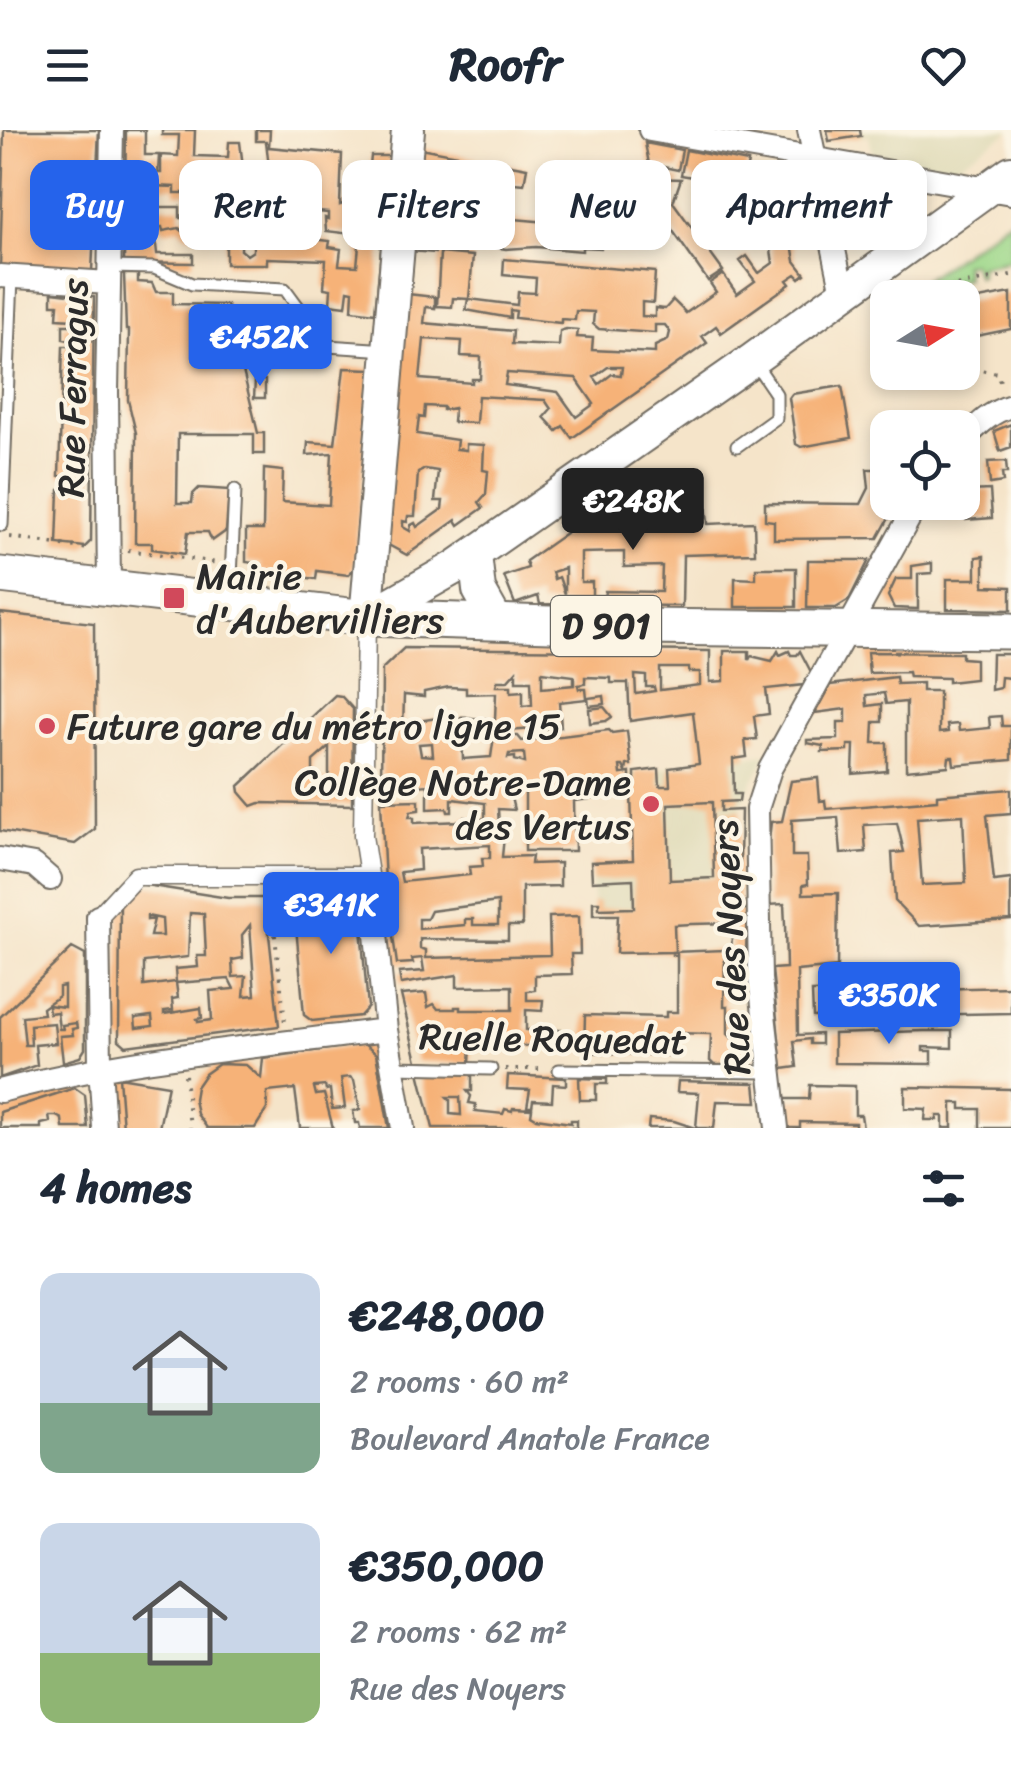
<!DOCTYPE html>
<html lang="en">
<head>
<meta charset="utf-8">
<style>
	body { margin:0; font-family:Sriracha,sans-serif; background:#f2f2f3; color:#1f2937; height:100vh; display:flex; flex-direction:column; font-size:38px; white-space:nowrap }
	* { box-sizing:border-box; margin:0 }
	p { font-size:32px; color:#747a83 }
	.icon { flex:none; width:55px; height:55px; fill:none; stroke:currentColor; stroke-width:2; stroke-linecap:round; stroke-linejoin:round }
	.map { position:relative; height:998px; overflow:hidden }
	.side { display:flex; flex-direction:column; background:#fff; flex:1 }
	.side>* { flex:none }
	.top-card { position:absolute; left:30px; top:30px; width:952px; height:90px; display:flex; gap:20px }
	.needle { width:65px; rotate:79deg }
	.fabs { position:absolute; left:870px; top:150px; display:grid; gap:20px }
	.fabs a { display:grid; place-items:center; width:110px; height:110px; border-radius:20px; background:#fff; box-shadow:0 5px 15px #0003; font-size:50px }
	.price { position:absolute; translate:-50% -85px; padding:0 22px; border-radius:10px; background:#2563eb; color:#fff; font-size:32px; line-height:65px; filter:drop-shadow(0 2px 5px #0008) }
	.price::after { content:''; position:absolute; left:50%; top:60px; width:30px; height:22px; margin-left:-15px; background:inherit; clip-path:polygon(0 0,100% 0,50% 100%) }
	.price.on { background:#222; color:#fff }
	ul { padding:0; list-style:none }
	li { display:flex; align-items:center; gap:30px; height:250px; padding:0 40px }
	li span { display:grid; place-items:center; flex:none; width:280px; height:200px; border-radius:20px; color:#555 }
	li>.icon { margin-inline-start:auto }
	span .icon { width:120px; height:120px; fill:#fffc; stroke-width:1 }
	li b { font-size:42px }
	h2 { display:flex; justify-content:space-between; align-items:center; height:120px; padding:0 40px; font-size:42px }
	.pill { padding:0 35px; border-radius:20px; background:#fff; box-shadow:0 5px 15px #0003; font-size:35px; line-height:90px }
	.pill.on { background:#2563eb; color:#fff }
	header { display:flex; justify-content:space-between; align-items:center; height:130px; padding:0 40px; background:#fff; font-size:45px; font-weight:700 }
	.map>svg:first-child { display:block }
	.built { fill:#e1dcba }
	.green { fill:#9fd88b; stroke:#65825b; stroke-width:2.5 }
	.building { fill:#f6b278; fill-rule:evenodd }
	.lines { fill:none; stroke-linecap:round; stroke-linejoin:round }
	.service-casing { stroke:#726c62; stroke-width:15 }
	.pedestrian-casing { stroke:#726c62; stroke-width:21 }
	.minor-casing { stroke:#726c62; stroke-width:26 }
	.secondary-casing { stroke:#726c62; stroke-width:36 }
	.primary-casing { stroke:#726c62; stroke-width:39 }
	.path { stroke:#726c62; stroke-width:4; stroke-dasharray:2.5 8; stroke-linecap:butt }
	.service { stroke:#fff; stroke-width:11 }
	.pedestrian { stroke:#fff; stroke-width:18 }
	.minor { stroke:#fff; stroke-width:22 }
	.secondary { stroke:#fff; stroke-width:32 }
	.primary { stroke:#fff; stroke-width:35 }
	.poi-dot { fill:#d1495b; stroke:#fcf5e5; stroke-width:4 }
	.labels { text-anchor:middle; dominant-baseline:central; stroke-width:8; stroke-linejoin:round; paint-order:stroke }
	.shield { fill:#fcf5e5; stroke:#6a6863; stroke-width:2.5 }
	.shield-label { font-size:35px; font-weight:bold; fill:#2b2b2b }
	.street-label { font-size:38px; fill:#2b2b2b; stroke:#fcf5e5 }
	.poi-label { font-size:38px; fill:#2b2b2b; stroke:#fcf5e5; text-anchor:start }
</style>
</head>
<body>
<header><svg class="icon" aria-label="menu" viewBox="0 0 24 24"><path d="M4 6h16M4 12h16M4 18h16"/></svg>Roofr<svg class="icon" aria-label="heart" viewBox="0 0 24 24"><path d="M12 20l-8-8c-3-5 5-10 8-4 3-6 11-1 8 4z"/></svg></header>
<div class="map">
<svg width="1011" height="998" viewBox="0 0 1011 998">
	<rect width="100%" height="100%" fill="#fcf5e5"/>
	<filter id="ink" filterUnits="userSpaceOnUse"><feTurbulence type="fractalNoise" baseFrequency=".01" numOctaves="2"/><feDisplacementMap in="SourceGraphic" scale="20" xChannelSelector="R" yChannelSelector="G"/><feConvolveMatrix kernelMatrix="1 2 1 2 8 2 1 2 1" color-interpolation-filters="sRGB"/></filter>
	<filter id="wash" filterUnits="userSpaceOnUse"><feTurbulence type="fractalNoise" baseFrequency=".0048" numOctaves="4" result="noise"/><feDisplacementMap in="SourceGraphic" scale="40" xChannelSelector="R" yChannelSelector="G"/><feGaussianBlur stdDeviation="2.25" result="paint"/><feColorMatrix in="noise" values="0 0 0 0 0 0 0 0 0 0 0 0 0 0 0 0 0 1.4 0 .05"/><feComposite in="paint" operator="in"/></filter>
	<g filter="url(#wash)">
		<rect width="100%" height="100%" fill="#f5e4c9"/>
		<!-- built -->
		<path class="built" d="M827,0H1011L951,39L873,24L869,5L829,11Z
			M767,624L741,674L739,780L593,785L591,732L633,730L630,643Z"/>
		<!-- green -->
		<path class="green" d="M1011,89V130L979,136L980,145L977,146L972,133L964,134L966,148L927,156L923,151Z"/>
		<g id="blocks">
			<!-- building -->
			<path class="building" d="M4,0H99L92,141L0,137Z
				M126,0H145V25H159L158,43H161V25L178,26L179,5H162V0H195L194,26L228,27L229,12H240L243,37L241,120L247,125L253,121L255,37H269L266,11H256V0H270L269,17L342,24L340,75L355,71L367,72L365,57H368L371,26H390L375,183L352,180L353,161L348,160L346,176L330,174L331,159L324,158L326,130L267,128V134H226V105H187L179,98L163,101L162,97H154L157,124H193V133L124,132ZM149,49H154V56L175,57V63H186L188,54L206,55V49H212L211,53L215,54L214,89L180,88V77H160V67H148ZM284,79L328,83V89L325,88L326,101L360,105L357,136L339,135L341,119L329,117L330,111L283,106Z
				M827,0H860L861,6L829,11Z
				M645,13L682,20L678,40L649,34Z
				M420,18L527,38L524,54L492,51L491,58L470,56L471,43L457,42L459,63L456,84L626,99L625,113L602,111L601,118L582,117V121L536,117L506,119L437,109L435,123L410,121Z
				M686,20L748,32L743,57L718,52L716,61L705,60L707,50H693V47L681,45Z
				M652,48L681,49L673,72L723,141L708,151L654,74Z
				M801,52L807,87L788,90L795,131L805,144L800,148L796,144L787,150L790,154L721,203L716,196L702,206L707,213L572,308L563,296L557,301L544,287L551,279L545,270L478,266L476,293L453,292L454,278L443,280V277L425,276L424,288L419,287L417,304L457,310L456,319L466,320V314L484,315L483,340L488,341L486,364L479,372L483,378L459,395L456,390L407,425L383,412L407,164L435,167V178L426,177L424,193L513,201L512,214L559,216L560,201L566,199L578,200L577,207L593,208L592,220L655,223V216L668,210L670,202L665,195H655V203L599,199L593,194L594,182L576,181L575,190L561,189V193L515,188L516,181L510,180V188L466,180L468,169L453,168L452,177L437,176L440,123L473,126L469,169L517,175L518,162L535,163L536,148L503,145L504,129L655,142L653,173L642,172V186L655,187V178L665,179L673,170L686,183L716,162L710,153L723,144L737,164L755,151L740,131L747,126L759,143L773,133L767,94L782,91L776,55ZM424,209L462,211L461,226L481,227L480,249H472V253L420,249ZM608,237H622L621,245L612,244L599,254L594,247ZM507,243L576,248L594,274L576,287L558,262L505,255ZM425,339L438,341L435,371H443L442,379L417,397L415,393L411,395L410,401L403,397V391L407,392L408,386H415L418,343Z
				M124,144H138V152L152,153L156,162H173V174L227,175L258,303H264V324H254V304H178L177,373H192L193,364L199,358L229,360L226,401L212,411L208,402H188L185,424L152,419V413H135L136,303L128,270L129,200H126Z
				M52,162L94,167L91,411L85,417L57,414L59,360H68V347L59,346L63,216H70L69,210L63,209V195H73V189L57,188L58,174H52Z
				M1011,163V199L962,209V172Z
				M344,238L371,239L354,439L348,445L317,441L316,449L260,441L261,434L246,432V400H263L264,339L283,341L282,372L329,375L332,323L307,325L308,312L335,314Z
				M255,250H265V268H254Z
				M842,256L851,308L801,317L796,314L789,268L792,264Z
				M1011,294V317L1000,321L994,301Z
				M1006,331L1007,343H1002L1003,352L990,354L988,332Z
				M867,339H888V372H898L878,408L774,409V391L765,390V373L861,374L869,358Z
				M647,355H669V362H705L708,394L754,392L755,423L683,425L682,476L603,475L605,461L661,462L662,436L624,437V422L581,423V452H592V475L540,474L538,466L515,474L504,446L528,438L526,431L566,403L565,398L650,395ZM565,438V464L559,447L554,449L552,442Z
				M990,360L992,388L966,390L965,373H970L969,361Z
				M984,426V456L1011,457V480L947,479V449H976V427Z
				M808,430H869L849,470L836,478H807Z
				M932,433V443L918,444V479L894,478L888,466L896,449H912V436Z
				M756,438H796V477H735V448L756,449Z
				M0,483L94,493L95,699L75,714L0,701Z
				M404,518L710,521V552L724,551V521H749V530L751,526L772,531L778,521L780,525L789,521L791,525H797L800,521L811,542L804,555L766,559L769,584L754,586L757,609L745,610L747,627L733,629L734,664H740L739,671L721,672V681L741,680L739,779H748L746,819L731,820L733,793L691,794L674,795L675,822L616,823L618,785H593V772H599V779L634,778L633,749L592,751L591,732L633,730L631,664L574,671L575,721H525V657L509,659L514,680L498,679L499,696H505L502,727L532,726L531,734L560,733V756L522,757V796H508V810L420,809V818L426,820V828L550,825L549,787L579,786L580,824H571L572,844L535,845V860L527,861V870H543L542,881L526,880V900H561L560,917L471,914L470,934L417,931L401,865L426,863L428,877L434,874L438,879H455V877H460V880H512V856L457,857V845L401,854L399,843L424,841L422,828L412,829L413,833L397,834L385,752L381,671L419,670V680L411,681L409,687H414V693L463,691L465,687L485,689V673L452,669V682H448L447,678L428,679V655L381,659L382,539ZM660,538H689V542H700V555L660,560ZM516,541V551H531L532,575L523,576V561L511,562V556H496L497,551H507ZM542,542L574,546V555L542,558ZM635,545L646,546V557H654L655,561L636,564ZM585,547L611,548V553H628L630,591L693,582L699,634L669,638L670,656H660L659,639L635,642V652L630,653V643L621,644L620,636H623L626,642L627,635H631L627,601L612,603L609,600L522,611L518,606H495V602L561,597L559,572L587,569L586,559H579L578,555L585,554ZM449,557L466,558V564L496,563L495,589L444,587L411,592L412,599L403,600L404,565L424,567V562ZM462,605L494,606L491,627L463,629ZM432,613L433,626L421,625L419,614ZM524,623L525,633L515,630V627L508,628L509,624ZM712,672L714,748L670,750L668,674ZM490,715V728H482L483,736L469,737L470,745L402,752L400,742L420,740L419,719ZM498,772V795H473V789H465V795L419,799V789H427L431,781Z
				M867,522L962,523V528L975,529V549L948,552V548L909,547L908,542L869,543Z
				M992,524H1011V548L1001,547L1000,558L991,560Z
				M896,547L897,554L922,553V561H939V603L948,602L947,595L958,594L959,601L990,598L989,587L1001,586L1002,596H1011V630L954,635L953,627H949L948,636L906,640V572L886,574L884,563L866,565L867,576L882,574V592H874L873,613H887V641L853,644L854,615H848V621L822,622L823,616L807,613V610L838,609V592H846V579L815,583L830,555Z
				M335,565L341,566L353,579L352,675L260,673L252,676L240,662L239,656ZM329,617V650H313V631Z
				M604,566L605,574L589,576L588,568Z
				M604,577L612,587L606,591L590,593L589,579Z
				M818,648L820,671L825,670L826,679L937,670V665L1011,659V683L987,685L994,751L1011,749V790L919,796L895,771L892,723L904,722L897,693L864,695L866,722L841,724L838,687L792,690V726H807L808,754L803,755V764L838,763L837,837L797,841L798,905L821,904V914H810V909L794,911L797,937L782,939L772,839L786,838L785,795L784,774L768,775L767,727L771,692L782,691L791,651ZM963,685L966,753L922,755L917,688Z
				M139,754L228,768H265L279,896L126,916L119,910L120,772ZM190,783L204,784L206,826H197L198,837L175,839L176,852L144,856V832L188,827ZM147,786L162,789L163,806H150L154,789L147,790ZM250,795L255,865L244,866L246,846L233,847L232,830L243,828L242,805ZM229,849L234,859L210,861L212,890L198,892L197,889L202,888L201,878L164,884V881L173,880L172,869L178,868L176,853ZM152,886L153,896L136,898L135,888Z
				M312,765L320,769L358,765L368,877L360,886L312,891L304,885L296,797L291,793L294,785L290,770L293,766L309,768Z
				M72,818L85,825V919L80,927L63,932L60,906L73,905L72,899L77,898L76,893L62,895L63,899H59L57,882L49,883L48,875L64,877V856L59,857V866L42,878L43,884L22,886L25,915H31L30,895L54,893L56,913L35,915L37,935L0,948V887Z
				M725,820L724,876H728V904L734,910V904H750L752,932L748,935H714L710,931L711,904L675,903L674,926L584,922L585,885L666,887V882H677V825H672V822Z
				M1011,857V883L813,887L812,862Z
				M924,901H952V918L923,917V921H932V934L834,933V904Z
				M364,914L376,924L389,998H360L359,993H355L353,981L360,980L354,950L350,947L341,948L345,978L332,979L330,959L326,960L325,956L314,957L316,965L324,964L333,998H300L295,959L267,962V979L255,998H207L197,984L194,969L196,957L205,944L219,934L246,935L261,948L263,928Z
				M419,942L472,944V961H467L471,966L469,973L476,974L475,981L503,984L505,979L512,981L513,978L532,979L531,985L536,988L571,993V990H577V998H433ZM447,967H460L461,985L450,984V970Z
				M508,945L566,948V955L553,954L552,971L533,970L532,977H527L530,960L507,959Z
				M119,947L168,955L159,998H123Z
				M579,948L607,949V954H596V970H580Z
				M678,951L755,953L757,972L717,971L714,998H696L699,963L677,962Z
				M810,955L855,956V985H861L863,998H855V993L800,992V998H788L785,969H809Z
				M905,957L1011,959V998H980V979H961V973H952V998H943V986H937V990H925L926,979L905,978Z
				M75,958L85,965L88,998H63L62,989L56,986H49L50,992L41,994V998H0V982Z
				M649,989L674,991L695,998H648Z"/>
		</g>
	</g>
	<g filter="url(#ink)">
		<use href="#blocks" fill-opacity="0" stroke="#726c62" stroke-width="2.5"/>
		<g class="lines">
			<defs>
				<path id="service" d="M109,137L154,138L192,154L285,159L327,216L388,220
					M737,316L776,288V264L755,233
					M2,395L12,147
					M230,470L235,360
					M393,937L491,939
					M559,940L770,942"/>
				<path id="pedestrian" d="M366,488L363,706L371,757
					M98,787L136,746H369"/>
				<path id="minor" d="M650,0L1011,63
					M809,0L843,163
					M0,146L109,153
					M962,311C977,296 990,282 1011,276
					M109,457L107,262L112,0
					M0,729L34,735L50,749
					M371,757L386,900L403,998
					M98,787L100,936L104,998
					M0,961C127,927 256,917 386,900
					M777,998L760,849L757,679L770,639L918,372"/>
				<path id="secondary" d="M475,424L479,460L497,492
					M366,488L454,438L752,230L1011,42
					M366,488L408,0"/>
				<path id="primary" d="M0,445L366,488L643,497L1011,501"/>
			</defs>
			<!-- service casing -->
			<use href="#service" class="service-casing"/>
			<!-- pedestrian casing -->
			<use href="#pedestrian" class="pedestrian-casing"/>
			<!-- minor casing -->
			<use href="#minor" class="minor-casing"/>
			<!-- secondary casing -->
			<use href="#secondary" class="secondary-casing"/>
			<!-- primary casing -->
			<use href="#primary" class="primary-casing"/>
			<!-- path -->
			<path class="path" d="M926,162L1011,145
				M912,168L924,160L927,168
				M962,237L998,243L1001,257
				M10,407L89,419
				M128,420L218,433
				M270,763L285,893
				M505,939H546
				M185,945L190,998"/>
			<!-- service -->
			<use href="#service" class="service"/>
			<!-- pedestrian -->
			<use href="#pedestrian" class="pedestrian"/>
			<!-- minor -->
			<use href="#minor" class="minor"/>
			<!-- secondary -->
			<use href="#secondary" class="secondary"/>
			<!-- primary -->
			<use href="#primary" class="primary"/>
		</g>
	</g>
	<!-- markers -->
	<g class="poi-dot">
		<rect x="162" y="456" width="24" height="24" rx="5"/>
		<circle cx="47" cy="596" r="10"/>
		<circle cx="651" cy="674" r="10"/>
	</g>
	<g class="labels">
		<!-- shield labels -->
		<rect class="shield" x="551" y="466" width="110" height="60" rx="8"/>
		<g class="shield-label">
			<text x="606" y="496">D 901</text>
		</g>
		<!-- street labels -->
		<g class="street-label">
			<text transform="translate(73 258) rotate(-89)">Rue Ferragus</text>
			<text transform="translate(731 817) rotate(-93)">Rue des Noyers</text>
			<text transform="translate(553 909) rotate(1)">Ruelle Roquedat</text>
		</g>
		<!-- poi labels -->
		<g class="poi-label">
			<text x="196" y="446">Mairie<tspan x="196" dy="44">d'Aubervilliers</tspan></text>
			<text x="67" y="596">Future gare du métro ligne 15</text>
			<text x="631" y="652" text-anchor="end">Collège Notre-Dame<tspan x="631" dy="44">des Vertus</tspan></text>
		</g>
	</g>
</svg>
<div class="fabs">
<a><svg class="needle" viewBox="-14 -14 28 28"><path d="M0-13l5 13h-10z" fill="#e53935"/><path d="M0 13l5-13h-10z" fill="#747a83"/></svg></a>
<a><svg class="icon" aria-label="locate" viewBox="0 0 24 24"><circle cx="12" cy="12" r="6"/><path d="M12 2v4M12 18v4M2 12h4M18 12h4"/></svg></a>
</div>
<b class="price" style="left:260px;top:259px">€452K</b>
<b class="price on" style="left:633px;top:423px">€248K</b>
<b class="price" style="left:331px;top:827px">€341K</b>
<b class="price" style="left:889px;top:917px">€350K</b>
<div class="top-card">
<a class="pill on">Buy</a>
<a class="pill">Rent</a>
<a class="pill">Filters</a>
<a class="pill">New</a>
<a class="pill">Apartment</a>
</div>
</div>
<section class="side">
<h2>4 homes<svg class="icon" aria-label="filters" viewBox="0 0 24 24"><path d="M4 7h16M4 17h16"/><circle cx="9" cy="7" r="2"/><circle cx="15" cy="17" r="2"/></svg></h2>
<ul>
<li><span style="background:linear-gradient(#c9d6e8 65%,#7fa58c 0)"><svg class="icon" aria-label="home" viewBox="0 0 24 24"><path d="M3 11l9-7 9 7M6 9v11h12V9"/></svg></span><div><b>€248,000</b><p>2 rooms · 60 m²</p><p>Boulevard Anatole France</p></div></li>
<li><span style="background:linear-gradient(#c9d6e8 65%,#8fb573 0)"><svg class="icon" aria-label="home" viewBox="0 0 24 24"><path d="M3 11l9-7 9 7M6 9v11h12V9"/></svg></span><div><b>€350,000</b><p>2 rooms · 62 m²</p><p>Rue des Noyers</p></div></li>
</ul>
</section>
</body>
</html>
